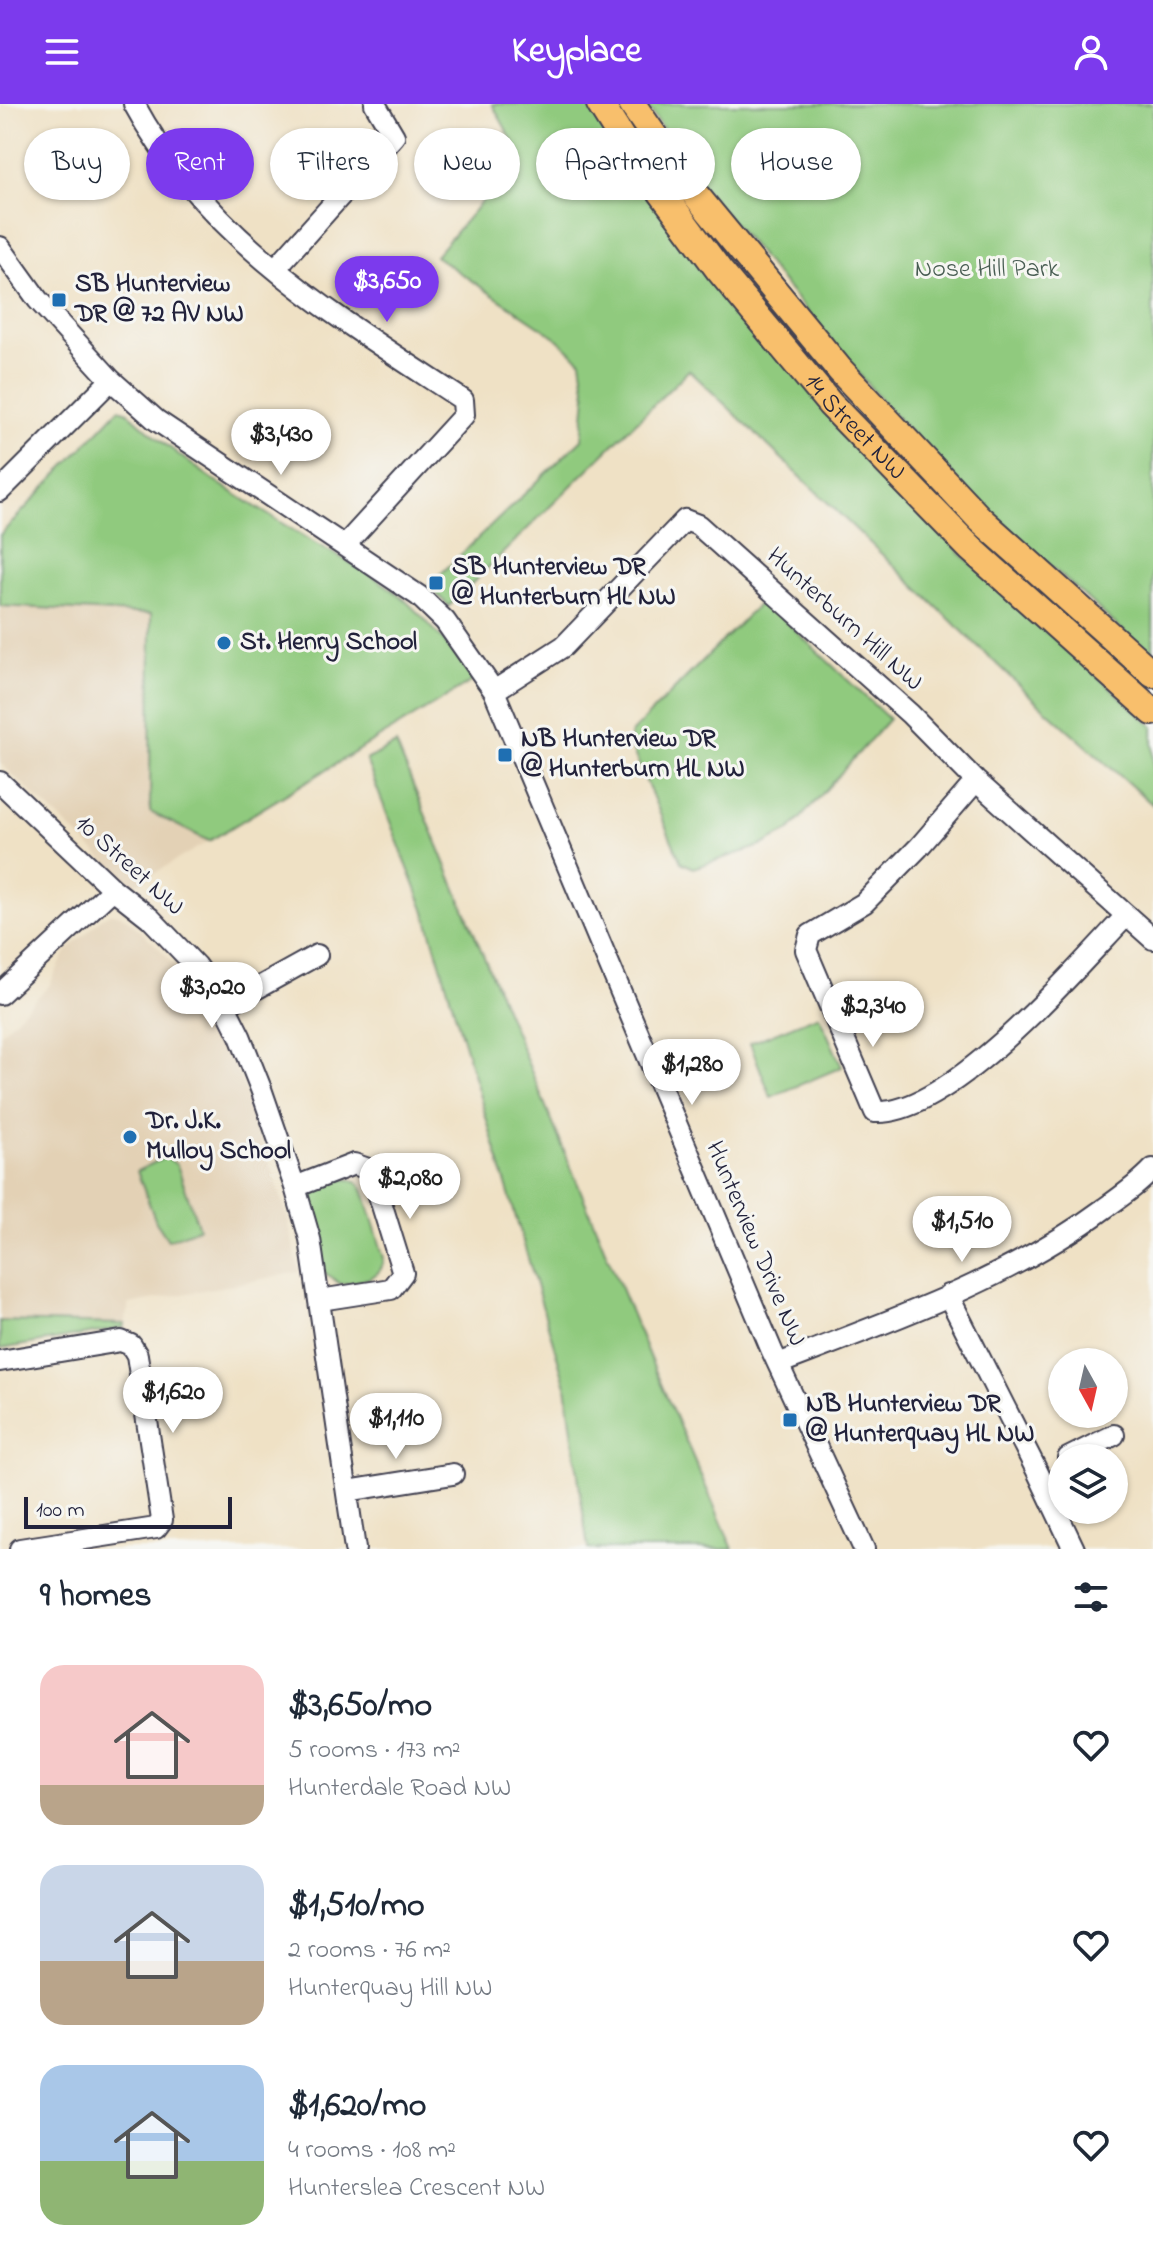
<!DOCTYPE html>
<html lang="en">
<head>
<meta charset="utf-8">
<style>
	body { margin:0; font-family:"Indie Flower",sans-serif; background:#f6f6f7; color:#1f2937; height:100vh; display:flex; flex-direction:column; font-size:30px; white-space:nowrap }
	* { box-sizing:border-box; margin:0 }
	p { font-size:26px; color:#747a83 }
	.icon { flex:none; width:44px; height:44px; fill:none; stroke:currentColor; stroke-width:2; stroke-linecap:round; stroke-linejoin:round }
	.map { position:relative; height:1445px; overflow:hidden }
	.drawer { display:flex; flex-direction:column; background:#fff; flex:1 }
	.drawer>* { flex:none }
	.banner { position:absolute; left:24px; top:24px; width:1106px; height:72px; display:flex; gap:16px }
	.needle { width:52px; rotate:172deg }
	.buttons { position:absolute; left:1048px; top:1244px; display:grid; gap:16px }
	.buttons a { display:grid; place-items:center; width:80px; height:80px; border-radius:50%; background:#fff; box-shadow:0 2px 6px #0004; font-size:40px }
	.scale { position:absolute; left:24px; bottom:20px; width:208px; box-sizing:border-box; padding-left:8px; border:4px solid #22223b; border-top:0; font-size:22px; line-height:28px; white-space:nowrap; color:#22223b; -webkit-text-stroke:6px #f6f6f2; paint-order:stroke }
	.price { position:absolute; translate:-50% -68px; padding:0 18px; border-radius:28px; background:#fff; color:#222; font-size:26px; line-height:52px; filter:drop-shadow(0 2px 4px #0008) }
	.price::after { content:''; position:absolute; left:50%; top:48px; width:24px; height:18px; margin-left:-12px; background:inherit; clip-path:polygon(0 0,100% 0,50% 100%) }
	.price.selected { background:#7c3aed; color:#fff }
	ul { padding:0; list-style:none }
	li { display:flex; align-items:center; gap:24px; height:200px; padding:0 40px }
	li span { display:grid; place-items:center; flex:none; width:224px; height:160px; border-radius:24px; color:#555 }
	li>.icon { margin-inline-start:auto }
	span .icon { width:96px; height:96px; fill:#fffc; stroke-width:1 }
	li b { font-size:34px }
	h2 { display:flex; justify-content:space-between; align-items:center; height:96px; padding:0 40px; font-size:34px }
	.pill { padding:0 28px; border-radius:36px; background:#fff; box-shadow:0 2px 6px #0004; font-size:28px; line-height:72px }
	.pill.selected { background:#7c3aed; color:#fff }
	header { display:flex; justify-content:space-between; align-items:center; height:104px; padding:0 40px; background:#7c3aed; color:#fff; font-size:36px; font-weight:700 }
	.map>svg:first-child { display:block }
	.built { fill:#e3d1b5 }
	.green { fill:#90ca7e; stroke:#59765c; stroke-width:2 }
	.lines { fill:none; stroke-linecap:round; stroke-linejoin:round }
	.minor-casing { stroke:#413f50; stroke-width:24 }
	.major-casing { stroke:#413f50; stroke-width:30 }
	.minor { stroke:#fff; stroke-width:20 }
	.major { stroke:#f8bf6c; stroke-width:26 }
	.poi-dot { fill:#1f6fb2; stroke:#f6f6f2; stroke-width:3 }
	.labels { text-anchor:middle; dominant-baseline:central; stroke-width:6; stroke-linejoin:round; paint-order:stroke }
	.park-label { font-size:26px; fill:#485d52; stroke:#f6f6f2 }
	.poi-label { font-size:26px; font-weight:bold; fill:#22223b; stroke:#f6f6f2; text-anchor:start }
	.street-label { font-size:26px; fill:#22223b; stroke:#f6f6f2 }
</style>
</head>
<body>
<header><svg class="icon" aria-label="menu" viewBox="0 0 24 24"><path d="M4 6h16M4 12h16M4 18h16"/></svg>Keyplace<svg class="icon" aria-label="person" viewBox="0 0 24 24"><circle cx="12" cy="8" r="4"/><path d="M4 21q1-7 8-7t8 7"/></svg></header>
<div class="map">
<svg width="1153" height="1445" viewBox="0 0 1153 1445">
	<rect width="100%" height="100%" fill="#f6f6f2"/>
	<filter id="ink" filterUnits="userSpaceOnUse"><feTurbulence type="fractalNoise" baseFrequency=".0125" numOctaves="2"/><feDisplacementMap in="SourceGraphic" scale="16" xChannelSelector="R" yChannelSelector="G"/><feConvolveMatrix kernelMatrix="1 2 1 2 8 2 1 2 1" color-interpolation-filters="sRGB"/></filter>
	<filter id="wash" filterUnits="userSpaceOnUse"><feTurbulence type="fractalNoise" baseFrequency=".006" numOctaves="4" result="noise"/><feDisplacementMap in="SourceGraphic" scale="32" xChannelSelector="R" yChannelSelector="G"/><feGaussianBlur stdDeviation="1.8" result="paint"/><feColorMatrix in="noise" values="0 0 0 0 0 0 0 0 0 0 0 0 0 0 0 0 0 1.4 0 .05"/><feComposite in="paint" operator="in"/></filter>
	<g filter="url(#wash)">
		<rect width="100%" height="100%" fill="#efe1c5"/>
		<!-- built -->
		<path class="built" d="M119,305L128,308L173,346L234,390L369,471L404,495L457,550L474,576L209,737L136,780H130L0,659V431Z
			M110,810H118L127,815L159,844L186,874L215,914L243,981L278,1084L287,1112L299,1168L129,1200L125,1220L0,1217V930L49,882L66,848L102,814Z"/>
		<!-- green -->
		<path class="green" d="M492,0H589L960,449L1153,622V701L1028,590L689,266L449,502L428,482L582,335L586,291L581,257L554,232L435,152L516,58V43Z
			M646,0H1153V554L966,386L891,308L703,83Z
			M119,305L128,308C182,359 245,397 308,435C341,454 378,472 406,497C432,521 454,547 474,576L209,737L150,708L151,510L0,502V431Z
			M763,496L889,615L790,726L761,742L693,764L681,758L629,638L631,629Z
			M396,640L651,1257L733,1445H588L566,1282L425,808L366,656Z
			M819,911L842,963L771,993L750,939Z
			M166,1053L177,1061L199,1124L168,1136L156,1118L137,1067Z
			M342,1075C353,1075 359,1077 364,1087L384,1154C383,1177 358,1177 340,1180L325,1169L310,1101L315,1087Z
			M0,1217L125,1220L124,1224L0,1245Z"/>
	</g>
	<g filter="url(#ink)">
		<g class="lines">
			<defs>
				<path id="minor" d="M134,0C208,137 337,213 463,296L464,311L345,441
					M0,143L38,196L111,276L156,316L419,492L445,517L494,587L772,1247L864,1445
					M275,165L394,32L375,0
					M0,387L111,276
					M494,587L564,542L685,416L698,421L910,610L976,677L1153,835
					M976,677L919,743L864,799L810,831L806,846L875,1008C949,1013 1076,864 1126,812
					M0,678L113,785L150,814L196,862L225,902L240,932L261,985L295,1083L310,1135L355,1445
					M0,890L113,785
					M225,902L317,851
					M295,1083L354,1060L371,1066L403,1169L391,1185L320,1196
					M948,1191L1038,1369L1074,1445
					M0,1257L121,1237L131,1241L137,1251L162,1416L156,1424L20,1445
					M778,1260C890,1217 1008,1176 1105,1104C1122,1092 1139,1080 1153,1065
					M1068,1354L1114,1331
					M347,1387L453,1370"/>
				<g id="major">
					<path id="s1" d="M600,0L622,35L719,166L830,300L970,444L1153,608"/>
					<path d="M632,0L691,85L840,266L980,415L1153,570"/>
				</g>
			</defs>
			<!-- minor casing -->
			<use href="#minor" class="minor-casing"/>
			<!-- major casing -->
			<use href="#major" class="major-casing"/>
			<!-- minor -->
			<use href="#minor" class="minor"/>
			<!-- major -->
			<use href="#major" class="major"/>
		</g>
	</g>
	<!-- markers -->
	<g class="poi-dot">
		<rect x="51" y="188" width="16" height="16" rx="4"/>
		<rect x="428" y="471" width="16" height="16" rx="4"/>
		<circle cx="224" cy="539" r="8"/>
		<rect x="497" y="643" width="16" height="16" rx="4"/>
		<circle cx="130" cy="1033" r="8"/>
		<rect x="782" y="1308" width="16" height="16" rx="4"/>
	</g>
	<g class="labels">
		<!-- park labels -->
		<g class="park-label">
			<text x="987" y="166">Nose Hill Park</text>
		</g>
		<!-- poi labels -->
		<g class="poi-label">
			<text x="75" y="181">SB Hunterview<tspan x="75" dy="30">DR @ 72 AV NW</tspan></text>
			<text x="452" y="464">SB Hunterview DR<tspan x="452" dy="30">@ Hunterburn HL NW</tspan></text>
			<text x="240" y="539">St. Henry School</text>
			<text x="521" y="636">NB Hunterview DR<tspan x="521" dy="30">@ Hunterburn HL NW</tspan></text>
			<text x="146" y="1018">Dr. J.K.<tspan x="146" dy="30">Mulloy School</tspan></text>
			<text x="806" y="1301">NB Hunterview DR<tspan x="806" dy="30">@ Hunterquay HL NW</tspan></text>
		</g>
		<!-- street labels -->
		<g class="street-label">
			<text stroke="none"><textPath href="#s1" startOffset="412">14 Street NW</textPath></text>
			<text transform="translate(844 516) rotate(42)">Hunterburn Hill NW</text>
			<text transform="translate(129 762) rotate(42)">10 Street NW</text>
			<text transform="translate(755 1140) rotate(67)">Hunterview Drive NW</text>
		</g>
	</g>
</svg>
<div class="buttons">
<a><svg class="needle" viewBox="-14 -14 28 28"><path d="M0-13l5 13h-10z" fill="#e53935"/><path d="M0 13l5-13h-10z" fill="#747a83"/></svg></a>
<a><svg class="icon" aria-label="layers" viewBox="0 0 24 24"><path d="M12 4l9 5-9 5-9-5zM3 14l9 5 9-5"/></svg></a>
</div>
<div class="scale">100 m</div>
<b class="price selected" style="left:387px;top:220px">$3,650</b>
<b class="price" style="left:281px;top:373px">$3,430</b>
<b class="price" style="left:212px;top:926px">$3,020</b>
<b class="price" style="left:873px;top:945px">$2,340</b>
<b class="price" style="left:692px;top:1003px">$1,280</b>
<b class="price" style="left:410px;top:1117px">$2,080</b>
<b class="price" style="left:962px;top:1160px">$1,510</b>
<b class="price" style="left:173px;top:1331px">$1,620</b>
<b class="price" style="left:396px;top:1357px">$1,110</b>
<div class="banner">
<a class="pill">Buy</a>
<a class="pill selected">Rent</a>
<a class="pill">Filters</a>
<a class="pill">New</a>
<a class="pill">Apartment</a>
<a class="pill">House</a>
</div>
</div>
<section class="drawer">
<h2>9 homes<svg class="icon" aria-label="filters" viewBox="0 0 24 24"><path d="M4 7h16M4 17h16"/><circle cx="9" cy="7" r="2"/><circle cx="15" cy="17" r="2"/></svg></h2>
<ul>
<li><span style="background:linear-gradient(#f6c9c9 75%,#b9a48a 0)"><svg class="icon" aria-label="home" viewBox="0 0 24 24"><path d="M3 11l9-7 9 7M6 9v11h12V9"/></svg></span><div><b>$3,650/mo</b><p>5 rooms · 173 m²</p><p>Hunterdale Road NW</p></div><svg class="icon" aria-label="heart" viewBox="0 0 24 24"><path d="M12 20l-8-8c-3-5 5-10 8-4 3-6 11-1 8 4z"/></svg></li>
<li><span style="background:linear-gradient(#c9d6e8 60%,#b9a48a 0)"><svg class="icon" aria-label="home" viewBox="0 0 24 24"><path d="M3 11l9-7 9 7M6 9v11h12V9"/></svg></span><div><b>$1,510/mo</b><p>2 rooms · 76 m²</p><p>Hunterquay Hill NW</p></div><svg class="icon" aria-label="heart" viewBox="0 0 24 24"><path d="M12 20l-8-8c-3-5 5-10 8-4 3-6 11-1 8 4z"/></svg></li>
<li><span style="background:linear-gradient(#a9c7e8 60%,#8fb573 0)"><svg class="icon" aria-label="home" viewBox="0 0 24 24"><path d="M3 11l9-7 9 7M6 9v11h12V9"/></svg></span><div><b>$1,620/mo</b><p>4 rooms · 108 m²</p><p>Hunterslea Crescent NW</p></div><svg class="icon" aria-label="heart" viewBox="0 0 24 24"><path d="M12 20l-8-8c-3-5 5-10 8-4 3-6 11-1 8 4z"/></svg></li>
</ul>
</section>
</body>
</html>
